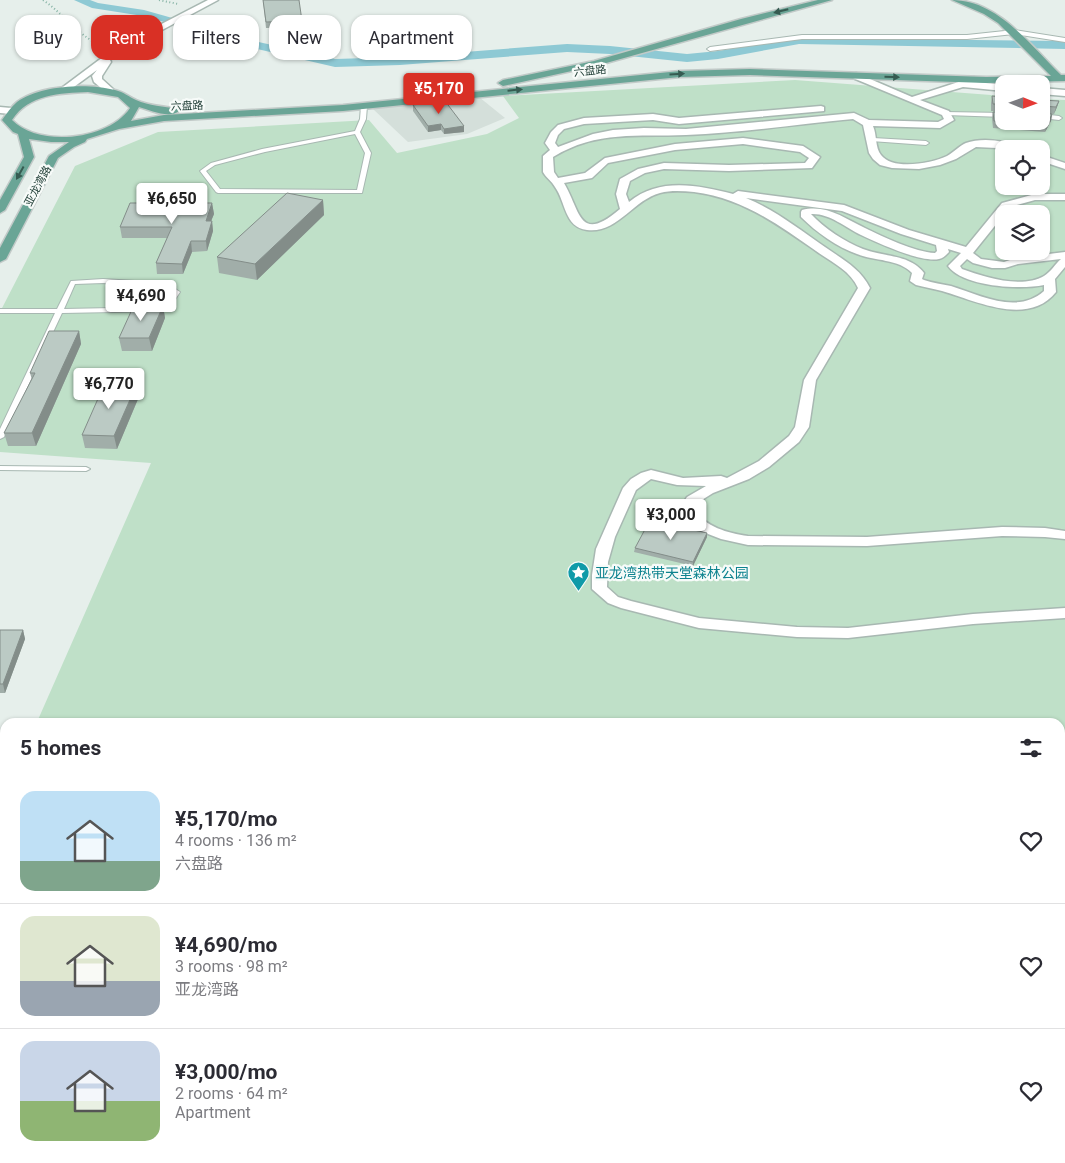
<!DOCTYPE html>
<html lang="en">
<head>
<meta charset="utf-8">
<style>
	body { margin:0; font-family:Roboto,"Noto Sans SC",sans-serif; background:#f2f2f3; color:#2b2b33; height:100vh; display:flex; flex-direction:column; font-size:19px; white-space:nowrap }
	* { box-sizing:border-box; margin:0 }
	p { font-size:16px; color:#7c7c81 }
	.icon { flex:none; width:28px; height:28px; fill:none; stroke:currentColor; stroke-width:2; stroke-linecap:round; stroke-linejoin:round }
	.map { position:relative; flex:1; overflow:hidden }
	.drawer { position:absolute; left:0px; top:718px; width:1065px; height:446px; display:flex; flex-direction:column; background:#fff; border-radius:15px 15px 0 0; box-shadow:0 1px 4px #0004 }
	.drawer>* { flex:none }
	.banner { position:absolute; left:15px; top:15px; width:500px; height:45px; display:flex; gap:10px }
	.needle { width:32px; rotate:91deg }
	.tools { position:absolute; left:995px; top:75px; display:grid; gap:10px }
	.tools a { display:grid; place-items:center; width:55px; height:55px; border-radius:10px; background:#fff; box-shadow:0 1px 4px #0004; font-size:25px }
	.price { position:absolute; translate:-50% -42px; padding:0 11px; border-radius:5px; background:#fff; color:#222; font-size:16px; line-height:32px; filter:drop-shadow(0 1px 2px #0008) }
	.price::after { content:''; position:absolute; left:50%; top:30px; width:15px; height:11px; margin-left:-8px; background:inherit; clip-path:polygon(0 0,100% 0,50% 100%) }
	.price.on { background:#d93025; color:#fff }
	ul { padding:0; list-style:none }
	li { display:flex; align-items:center; gap:15px; height:125px; padding:0 20px }
	li+li { border-top:1px solid #e1e1e2 }
	li span { display:grid; place-items:center; flex:none; width:140px; height:100px; border-radius:15px; color:#555 }
	li>.icon { margin-inline-start:auto }
	span .icon { width:60px; height:60px; fill:#fffc; stroke-width:1 }
	li b { font-size:21px }
	h2 { display:flex; justify-content:space-between; align-items:center; height:60px; padding:0 20px; font-size:21px }
	.pill { padding:0 18px; border-radius:15px; background:#fff; box-shadow:0 1px 4px #0004; font-size:18px; line-height:45px }
	.pill.on { background:#d93025; color:#fff }
	.map>svg:first-child { display:block }
	.built { fill:#d4dfda }
	.green { fill:#bfe0c8; fill-rule:evenodd }
	.lines { fill:none; stroke-linecap:round; stroke-linejoin:round }
	.canal { fill:#8ec9d4; fill-rule:evenodd }
	.service-casing { stroke:#a8b8b2; stroke-width:2 }
	.minor-casing { stroke:#a8b8b2; stroke-width:3 }
	.tertiary-casing { stroke:#a8b8b2; stroke-width:3 }
	.primary-casing { stroke:#c2cac8; stroke-width:3 }
	.path { stroke:#86b3a5; stroke-width:2; stroke-dasharray:1 2.5; stroke-linecap:butt }
	.service { fill:#fff; fill-rule:evenodd }
	.minor { fill:#fff; fill-rule:evenodd }
	.tertiary { fill:#fff; fill-rule:evenodd }
	.primary { fill:#6aa596; fill-rule:evenodd }
	.wall { fill:#a1aea9 }
	.shaded-wall { fill:#838d89 }
	.building { fill:#bbcac4; stroke:#838d89 }
	.oneway { fill:#365b51 }
	.labels { text-anchor:middle; dominant-baseline:central; stroke-width:4.5; stroke-linejoin:round; paint-order:stroke }
	.far-street-label { font-size:11px; fill:#24423a; stroke:#f7fbf9 }
	.culture-label { font-size:14px; fill:#0d838f; stroke:#f7fbf9; text-anchor:start }
</style>
</head>
<body>
<div class="map">
<svg width="1065" height="1163" viewBox="0 0 1065 1163">
	<rect width="100%" height="100%" fill="#e6efeb"/>
	<!-- built -->
	<path class="built" d="M479,97L505,118L467,134L408,142L373,109Z"/>
	<!-- green -->
	<path class="green" d="M795,80L1004,96V121H1041V99L1065,100V1163H949L934,1159H1060V722H37L151,463L0,452V312L75,166L158,132L369,120L397,153L487,134L519,118L503,96ZM1004,149H1041V186H1004ZM1004,214H1041V251H1004Z"/>
	<g class="lines">
		<!-- canal -->
		<path class="canal" d="M74,0H90L98,3L144,10L190,23L213,32L335,59L400,57L567,44L610,46L687,54L718,51L799,38L1065,41V49L799,44L718,59L687,62L610,54L567,52L400,65L335,67L205,37L182,27L143,16L92,8Z"/>
		<defs>
			<path id="service" d="M1014,30L1065,38V42L1014,34L967,39H802L710,51L707,49L710,47L802,35H967Z
				M364,104L367,106L366,119L360,132L371,153L362,193H218L216,192L200,171L211,163L262,149L355,131L360,119L361,106ZM355,134L365,153L357,190L220,189L206,171L215,165L265,152Z
				M944,112L1004,113V117L946,115L943,113Z
				M1041,114L1059,116L1062,118L1059,120L1041,118Z
				M873,138L926,141L929,143L926,145L871,141V139Z
				M103,279L166,283L180,292L168,310L166,311L62,313L4,437L0,439V429L55,313H0V309H57L71,281ZM103,283L164,287L173,293L164,307L64,309L75,284Z
				M0,466L86,467L90,469L86,471L0,470Z
				M5,1025V1035L0,1036V1026Z
				M425,1159H440L442,1163H426Z"/>
			<path id="minor" d="M856,73L912,97L974,77L979,80L976,82L1004,85V91L963,87L920,100L949,111L954,120L940,128L873,126C877,135 875,148 881,155C893,171 932,163 947,156C954,152 959,146 966,143C980,138 1006,139 1018,149L976,147L956,159L940,165L919,169L892,168L880,165L873,159L869,153L863,125L853,119C798,124 742,133 686,135C638,137 597,130 553,157L554,172L558,178L585,173L605,158L675,144L743,138L803,146L820,157L812,168L729,171L664,169L645,173L630,181L626,194L629,202C659,177 698,185 733,194L738,191L844,205L909,230L966,247L1002,203L1035,194H1065V200H1035L1010,207L973,253L981,259L1004,262L1016,258L1065,252V267L1055,279L1056,292C1028,327 976,301 942,291C934,289 924,287 916,285L910,281L912,273C899,259 874,261 857,254C837,247 816,232 801,217V212L802,210C826,204 844,218 865,228C883,237 915,252 935,253L937,251L936,245L901,234L842,211L746,198C775,210 799,229 825,247C842,259 860,268 870,288L816,380L809,427L799,442L769,467L749,479L713,493L697,503L693,509C706,527 727,533 748,536L867,537L1002,527L1045,528L1065,531V539L1045,537L1002,536L867,546L748,545L721,539L703,532L688,522L679,509L687,497L706,486L677,485L651,479L636,490L615,537L608,562L607,587L618,597L631,601L699,618L797,627L848,628L973,614L1065,608V618L973,624L848,638L797,637L699,628L621,608L608,603L592,589V575L596,549L623,488L631,479L641,473L651,470L683,478L721,476L727,478L759,461L789,436L795,427L804,380L858,288C850,270 831,262 816,251C777,224 742,198 694,192C683,191 671,190 660,193C633,200 617,234 587,230C564,227 566,202 555,187C552,181 546,178 543,172V156L550,150L545,143L551,132L558,125L584,118L653,114L679,118L821,106L824,107V111L679,124L653,120L584,124L564,129L558,135L555,143L558,147L593,134L613,130L644,128L686,129L854,113L869,120L938,122L944,119L942,115L853,78V74ZM743,144L800,152L809,158L805,163L729,165L664,163L638,169L620,179L616,194L620,209C579,244 581,212 564,183L592,178L608,163L675,150ZM811,214C829,213 845,227 861,235C878,243 921,263 939,259C944,258 946,255 949,252L948,249L961,253L948,266C963,287 1020,290 1044,285V291C1017,315 980,295 951,286C942,284 933,283 924,280L922,279L924,273C910,254 883,257 863,249C845,242 824,228 811,214ZM967,259L973,263L992,268H1005L1018,264L1061,259C1055,264 1051,272 1044,276C1021,289 984,277 962,269L960,266Z
				M1041,88L1065,90V96L1041,94Z
				M1041,155L1065,163V169L1041,161Z"/>
			<path id="tertiary" d="M208,0H218L121,52L110,60L111,62L102,76V79L113,89V93H107L94,82L92,76L97,70L67,92L64,93L59,90L115,48Z
				M0,107L11,108L16,111L11,114L0,113Z"/>
			<path id="primary" d="M818,0H832L599,65L503,86L498,83L503,80L594,61L741,19Z
				M952,0C998,0 1031,46 1061,75H1065V81L986,83L750,75L680,77L343,111L164,121L119,129L87,139L85,142L74,147L58,158L6,259L0,262V248L49,156L69,142H51L29,139L34,157L5,210L0,213V200L24,157L18,134L13,132L2,120C7,113 11,107 17,102C40,85 88,83 115,90C124,92 129,97 136,100C149,106 164,106 177,109L179,111C169,119 150,110 139,107L131,121L164,115L343,105L680,71L750,69L986,77L1051,76L998,23L984,14ZM88,92L118,97L130,108C109,140 39,148 12,120C29,94 60,93 88,92Z"/>
		</defs>
		<!-- service casing -->
		<use href="#service" class="service-casing"/>
		<!-- minor casing -->
		<use href="#minor" class="minor-casing"/>
		<!-- tertiary casing -->
		<use href="#tertiary" class="tertiary-casing"/>
		<!-- primary casing -->
		<use href="#primary" class="primary-casing"/>
		<!-- path -->
		<path class="path" d="M43,0C64,14 78,36 102,46
			M159,0L178,4"/>
		<!-- service -->
		<use href="#service" class="service"/>
		<!-- minor -->
		<use href="#minor" class="minor"/>
		<!-- tertiary -->
		<use href="#tertiary" class="tertiary"/>
		<!-- primary -->
		<use href="#primary" class="primary"/>
	</g>
	<!-- wall -->
	<path class="wall" d="M263,0L302,21L303,27L266,28Z
		M992,96L1004,97V111H991V103Z
		M1041,100L1059,101L1057,107L1054,114L1043,113L1052,114L1051,121L1045,132L993,128L992,118L993,112L1004,121Z
		M413,105L464,126V132L444,134L441,130L428,132L413,111Z
		M323,200L324,215L257,280L219,273L217,257Z
		M212,203L214,214L211,221H212L213,231L207,251L192,252L183,274H157L156,263L167,238H122L120,227Z
		M163,306L165,318L152,351H122L119,338Z
		M79,331L81,344L36,446H8L4,433L32,380L30,373Z
		M138,399L117,449L85,448L82,435Z
		M707,537L693,566L634,552L635,548Z
		M0,630H23L25,639L5,693H0Z
		M0,819H5V947H0V917L2,912H0Z
		M548,1159H580V1162L578,1163H551Z"/>
	<!-- shaded-wall -->
	<path class="shaded-wall" d="M1059,101L1057,107L1054,114L1056,107Z
		M1052,114L1051,121L1045,132L1047,125Z
		M441,124V130L428,132V126Z
		M464,126V132L444,134V129Z
		M323,200L324,215L257,280L255,264Z
		M212,203L214,214L207,231L206,221Z
		M212,221L213,231L207,251L206,241Z
		M191,241L192,252L183,274L182,264Z
		M163,306L165,318L152,351L149,338Z
		M79,331L81,344L36,446L32,433Z
		M136,386L138,399L117,449L114,436Z
		M707,533V537L693,566V562Z
		M23,630L25,639L5,693L3,684Z
		M100,1159H120L114,1163H101Z
		M507,1159H515L507,1163Z
		M577,1159H580V1162L578,1163H568Z"/>
	<!-- building -->
	<path class="building" d="M263,0H299L302,21L266,22Z
		M992,96L1004,97V104H993Z
		M1041,100L1059,101L1056,107L1041,106Z
		M445,101L464,126L444,129L441,124L428,126L413,105Z
		M993,112H1004V121H1041V113L1052,114L1047,125L994,121Z
		M287,193L323,200L255,264L217,257Z
		M130,203H212L206,221H212L206,241H191L182,264L156,263L172,227H120Z
		M134,305L163,306L149,338H119Z
		M49,331H79L32,433H4L35,373H30Z
		M104,385L136,386L114,436L82,435Z
		M650,520L707,533L693,562L635,548Z
		M0,630H23L3,684H0Z
		M0,819H5V942H0V917L3,907H0Z
		M64,1159H100L103,1163H58Z
		M259,1159H337V1163H258Z
		M551,1159H577L568,1163H554Z"/>
	<!-- one-way arrows -->
	<defs><path id="oneway-solid" d="M-6-.8H1V-3.2L6.5 0L1 3.2V.8H-6Z" transform="scale(1.25)"/></defs>
	<g class="oneway">
		<use href="#oneway-solid" transform="translate(781 11) rotate(166)"/>
		<use href="#oneway-solid" transform="translate(677 74) rotate(-3)"/>
		<use href="#oneway-solid" transform="translate(892 77) rotate(2)"/>
		<use href="#oneway-solid" transform="translate(515 90) rotate(-6)"/>
		<use href="#oneway-solid" transform="translate(20 173) rotate(119)"/>
	</g>
	<!-- icons -->
	<defs>
		<symbol id="sight-pin" viewBox="-11 -11 22 30"><path d="M0 17L-7.5 6A9.5 9.5 0 1 1 7.5 6Z" fill="#0f9aa8" stroke="#f7fbf9"/><path d="M0-6L1.8-2.2L6-1.7L2.9 1.2L3.7 5.4L0 3.3L-3.7 5.4L-2.9 1.2L-6-1.7L-1.8-2.2Z" fill="#fff"/></symbol>
	</defs>
	<g fill-rule="evenodd">
		<use href="#sight-pin" x="566" y="560" width="25" height="34"/>
	</g>
	<g class="labels">
		<!-- far-street labels -->
		<g class="far-street-label">
			<text transform="translate(590 71) rotate(-6)">六盘路</text>
			<text transform="translate(187 106) rotate(-2)">六盘路</text>
			<text transform="translate(38 186) rotate(-62)">亚龙湾路</text>
		</g>
		<!-- culture labels -->
		<g class="culture-label">
			<text x="595" y="573">亚龙湾热带天堂森林公园</text>
		</g>
	</g>
</svg>
<div class="tools">
<a><svg class="needle" viewBox="-14 -14 28 28"><path d="M0-13l5 13h-10z" fill="#e53935"/><path d="M0 13l5-13h-10z" fill="#7c7c81"/></svg></a>
<a><svg class="icon" aria-label="locate" viewBox="0 0 24 24"><circle cx="12" cy="12" r="6"/><path d="M12 2v4M12 18v4M2 12h4M18 12h4"/></svg></a>
<a><svg class="icon" aria-label="layers" viewBox="0 0 24 24"><path d="M12 4l9 5-9 5-9-5zM3 14l9 5 9-5"/></svg></a>
</div>
<b class="price on" style="left:439px;top:115px">¥5,170</b>
<b class="price" style="left:172px;top:225px">¥6,650</b>
<b class="price" style="left:141px;top:322px">¥4,690</b>
<b class="price" style="left:109px;top:410px">¥6,770</b>
<b class="price" style="left:671px;top:541px">¥3,000</b>
<div class="banner">
<a class="pill">Buy</a>
<a class="pill on">Rent</a>
<a class="pill">Filters</a>
<a class="pill">New</a>
<a class="pill">Apartment</a>
</div>
<section class="drawer">
<h2>5 homes<svg class="icon" aria-label="filters" viewBox="0 0 24 24"><path d="M4 7h16M4 17h16"/><circle cx="9" cy="7" r="2"/><circle cx="15" cy="17" r="2"/></svg></h2>
<ul>
<li><span style="background:linear-gradient(#bfe0f5 70%,#7fa58c 0)"><svg class="icon" aria-label="home" viewBox="0 0 24 24"><path d="M3 11l9-7 9 7M6 9v11h12V9"/></svg></span><div><b>¥5,170/mo</b><p>4 rooms · 136 m²</p><p>六盘路</p></div><svg class="icon" aria-label="heart" viewBox="0 0 24 24"><path d="M12 20l-8-8c-3-5 5-10 8-4 3-6 11-1 8 4z"/></svg></li>
<li><span style="background:linear-gradient(#dfe7d0 65%,#9aa5b1 0)"><svg class="icon" aria-label="home" viewBox="0 0 24 24"><path d="M3 11l9-7 9 7M6 9v11h12V9"/></svg></span><div><b>¥4,690/mo</b><p>3 rooms · 98 m²</p><p>亚龙湾路</p></div><svg class="icon" aria-label="heart" viewBox="0 0 24 24"><path d="M12 20l-8-8c-3-5 5-10 8-4 3-6 11-1 8 4z"/></svg></li>
<li><span style="background:linear-gradient(#c9d6e8 60%,#8fb573 0)"><svg class="icon" aria-label="home" viewBox="0 0 24 24"><path d="M3 11l9-7 9 7M6 9v11h12V9"/></svg></span><div><b>¥3,000/mo</b><p>2 rooms · 64 m²</p><p>Apartment</p></div><svg class="icon" aria-label="heart" viewBox="0 0 24 24"><path d="M12 20l-8-8c-3-5 5-10 8-4 3-6 11-1 8 4z"/></svg></li>
</ul>
</section>
</div>
</body>
</html>
